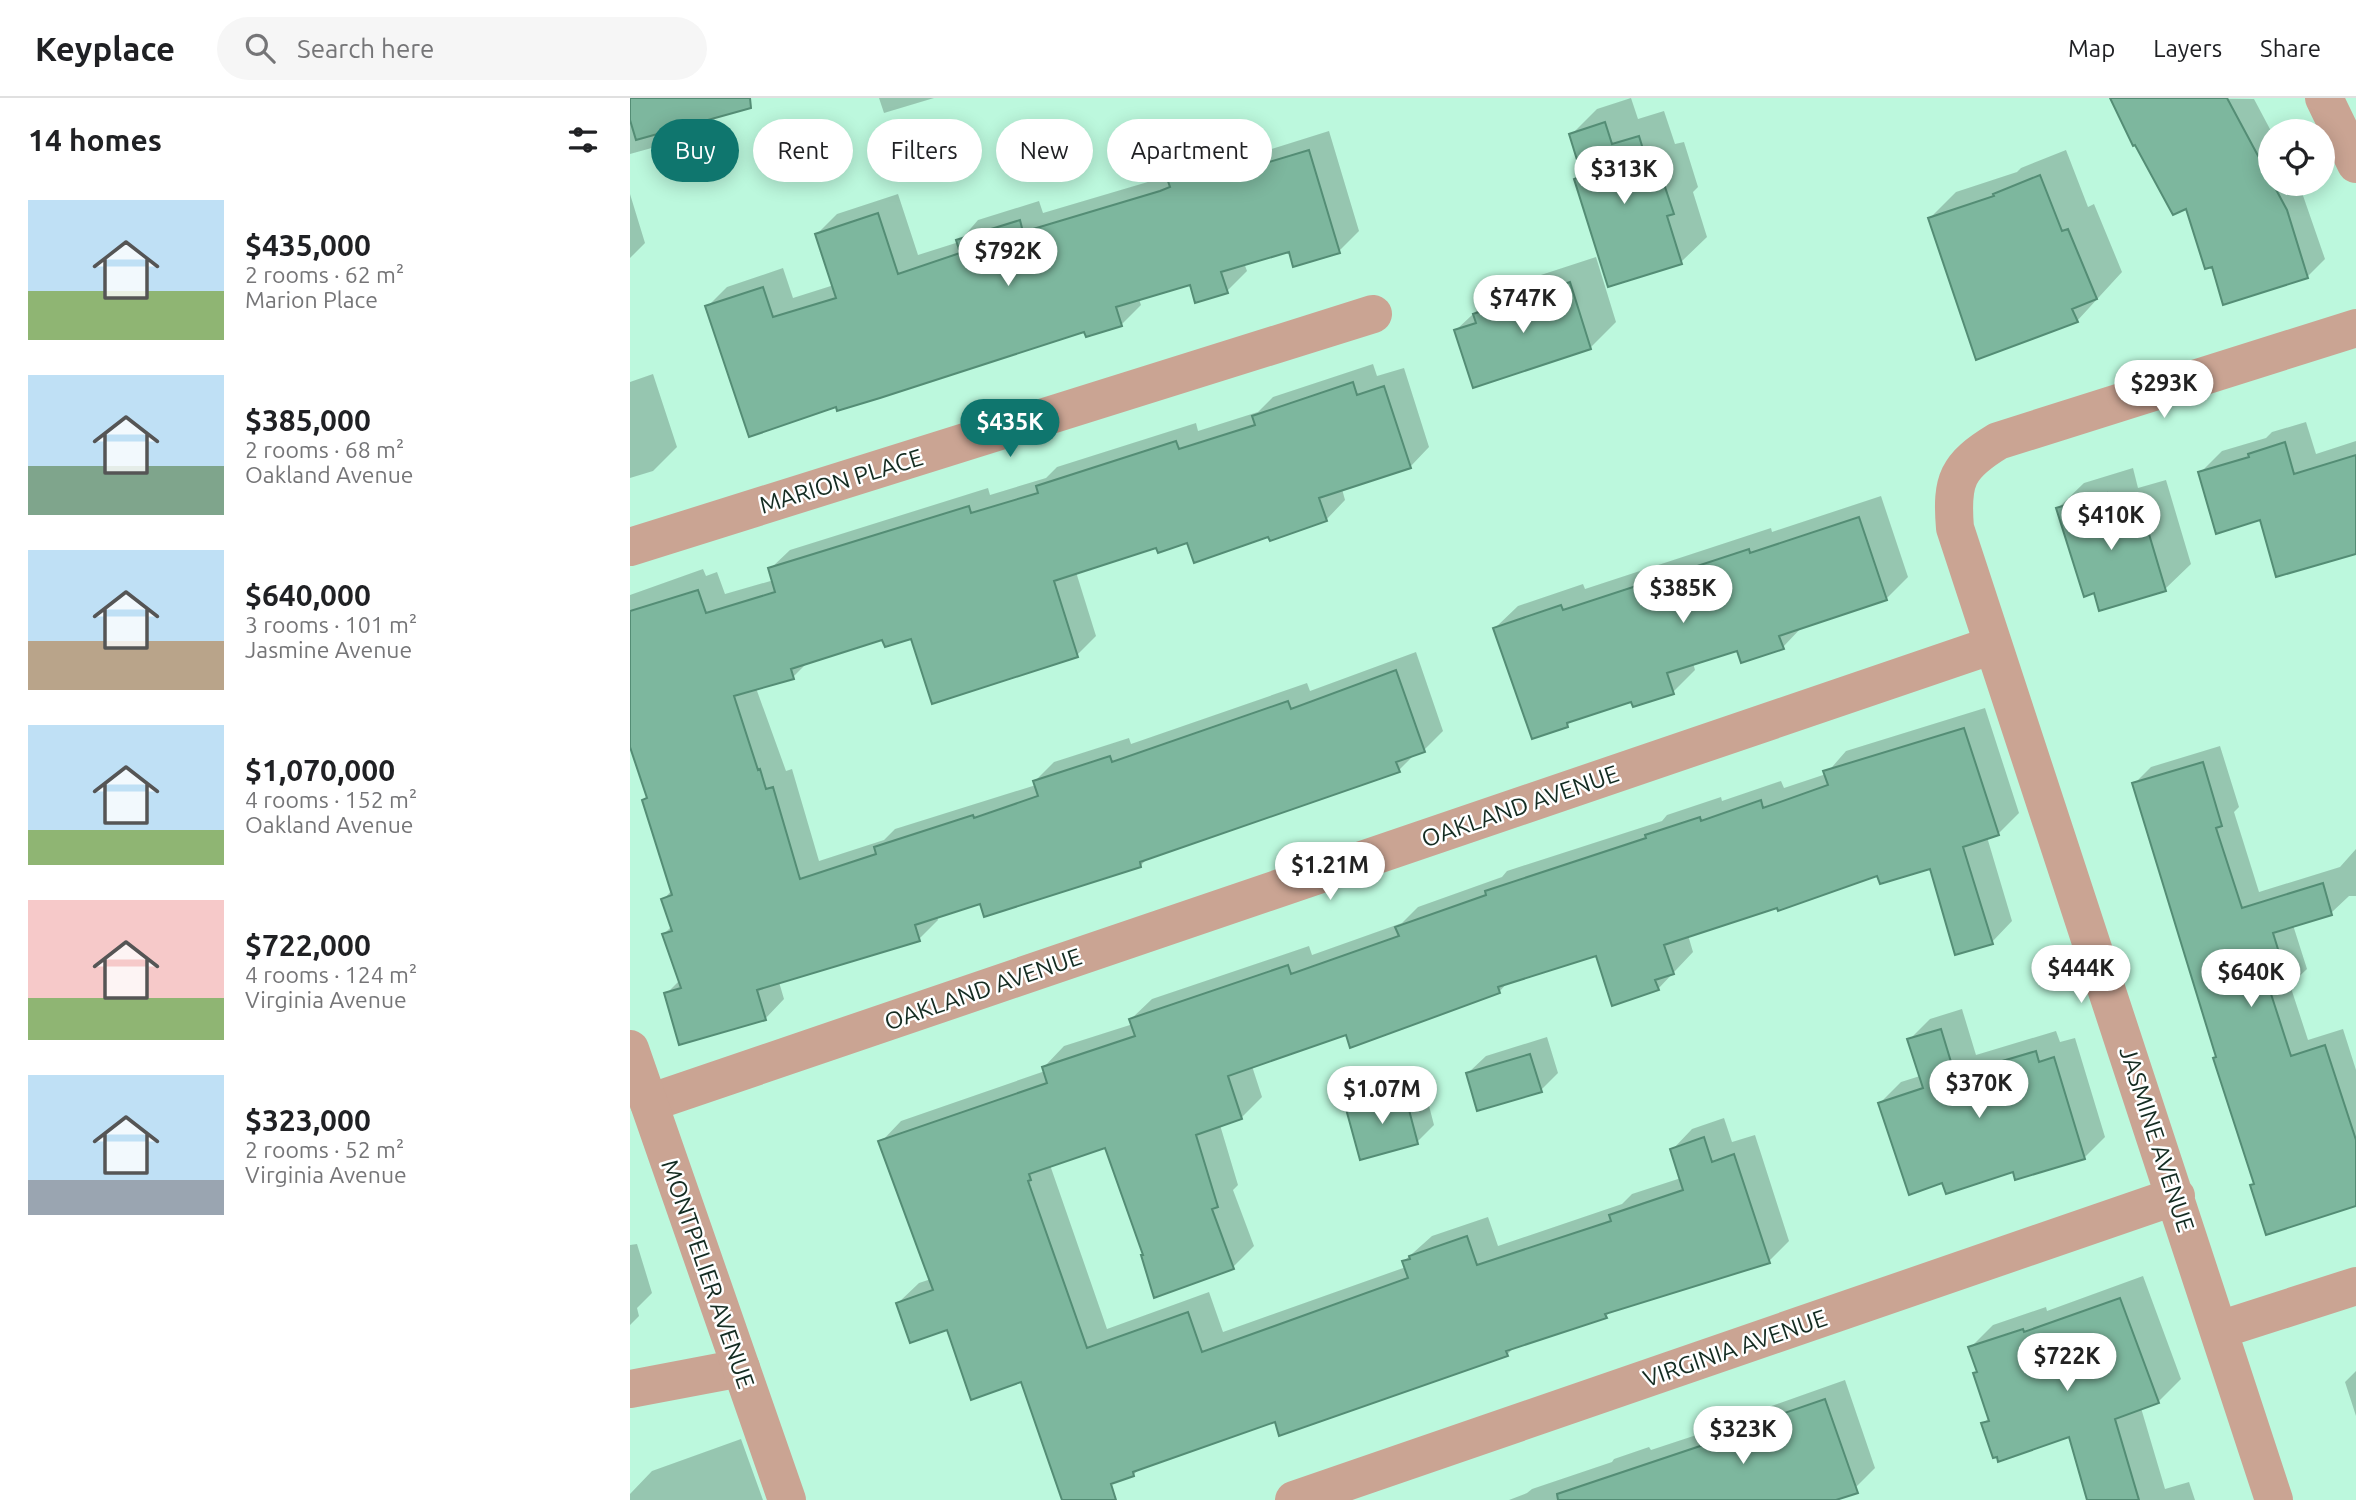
<!DOCTYPE html>
<html lang="en">
<head>
<meta charset="utf-8">
<style>
	body { margin:0; font-family:Ubuntu,sans-serif; background:#f6f6f6; color:#202124; height:100vh; display:flex; flex-direction:column; font-size:26px; white-space:nowrap }
	* { box-sizing:border-box; margin:0 }
	p { font-size:23px; color:#757577 }
	.icon { flex:none; width:38px; height:38px; fill:none; stroke:currentColor; stroke-width:2; stroke-linecap:round; stroke-linejoin:round }
	.map { position:relative; flex:1; overflow:hidden }
	.side { display:flex; flex-direction:column; background:#fff; width:630px }
	.side>* { flex:none }
	.hud { position:absolute; left:21px; top:21px; width:665px; height:63px; display:flex; gap:14px }
	.buttons { position:absolute; left:1628px; top:21px; display:grid; gap:14px }
	.buttons a { display:grid; place-items:center; width:77px; height:77px; border-radius:50%; background:#fff; box-shadow:0 4px 18px #0003; font-size:35px }
	.price { position:absolute; translate:-50% -60px; padding:0 16px; border-radius:24px; background:#fff; color:#222; font-size:23px; line-height:46px; filter:drop-shadow(0 2px 4px #0008) }
	.price::after { content:''; position:absolute; left:50%; top:42px; width:21px; height:16px; margin-left:-10px; background:inherit; clip-path:polygon(0 0,100% 0,50% 100%) }
	.price.selected { background:#0f766e; color:#fff }
	ul { padding:0; list-style:none }
	li { display:flex; align-items:center; gap:21px; height:175px; padding:0 28px }
	li span { display:grid; place-items:center; flex:none; width:196px; height:140px; border-radius:0px; color:#555 }
	li>.icon { margin-inline-start:auto }
	span .icon { width:84px; height:84px; fill:#fffc; stroke-width:1 }
	li b { font-size:30px }
	h2 { display:flex; justify-content:space-between; align-items:center; height:84px; padding:0 28px; font-size:30px }
	.chip { padding:0 24px; border-radius:32px; background:#fff; box-shadow:0 4px 18px #0003; font-size:24px; line-height:63px }
	.chip.selected { background:#0f766e; color:#fff }
	header { display:flex; align-items:center; gap:42px; box-sizing:border-box; height:98px; padding:0 35px; background:#fff; border-bottom:2px solid #e0e0e0 }
	header strong { font-size:33px }
	nav { display:flex; gap:38px; margin-inline-start:auto; font-size:24px }
	.search { width:490px; height:63px; background:#f6f6f6; display:flex; align-items:center; gap:18px; box-sizing:border-box; padding:0 24px; border-radius:38px; color:#757577; font-size:26px }
	main { display:flex; flex:1; min-height:0 }
	.map>svg:first-child { display:block }
	.shadow { fill:#0003 }
	.building { fill:#7db79e; stroke:#548d75; stroke-width:2 }
	.lines { fill:none; stroke-linecap:round; stroke-linejoin:round }
	.minor { stroke:#caa493; stroke-width:38 }
	.tertiary { stroke:#caa493; stroke-width:38 }
	.labels { text-anchor:middle; dominant-baseline:central; stroke-width:5; stroke-linejoin:round; paint-order:stroke }
	.street-label { font-size:24px; fill:#142c22; stroke:#fff }
</style>
</head>
<body>
<header>
<strong>Keyplace</strong>
<div class="search"><svg class="icon" aria-label="search" viewBox="0 0 24 24"><circle cx="10" cy="10" r="6"/><path d="M15 15l6 6"/></svg>Search here</div>
<nav><a>Map</a><a>Layers</a><a>Share</a></nav>
</header>
<main>
<section class="side">
<h2>14 homes<svg class="icon" aria-label="filters" viewBox="0 0 24 24"><path d="M4 7h16M4 17h16"/><circle cx="9" cy="7" r="2"/><circle cx="15" cy="17" r="2"/></svg></h2>
<ul>
<li><span style="background:linear-gradient(#bfe0f5 65%,#8fb573 0)"><svg class="icon" aria-label="home" viewBox="0 0 24 24"><path d="M3 11l9-7 9 7M6 9v11h12V9"/></svg></span><div><b>$435,000</b><p>2 rooms · 62 m²</p><p>Marion Place</p></div></li>
<li><span style="background:linear-gradient(#bfe0f5 65%,#7fa58c 0)"><svg class="icon" aria-label="home" viewBox="0 0 24 24"><path d="M3 11l9-7 9 7M6 9v11h12V9"/></svg></span><div><b>$385,000</b><p>2 rooms · 68 m²</p><p>Oakland Avenue</p></div></li>
<li><span style="background:linear-gradient(#bfe0f5 65%,#b9a48a 0)"><svg class="icon" aria-label="home" viewBox="0 0 24 24"><path d="M3 11l9-7 9 7M6 9v11h12V9"/></svg></span><div><b>$640,000</b><p>3 rooms · 101 m²</p><p>Jasmine Avenue</p></div></li>
<li><span style="background:linear-gradient(#bfe0f5 75%,#8fb573 0)"><svg class="icon" aria-label="home" viewBox="0 0 24 24"><path d="M3 11l9-7 9 7M6 9v11h12V9"/></svg></span><div><b>$1,070,000</b><p>4 rooms · 152 m²</p><p>Oakland Avenue</p></div></li>
<li><span style="background:linear-gradient(#f6c9c9 70%,#8fb573 0)"><svg class="icon" aria-label="home" viewBox="0 0 24 24"><path d="M3 11l9-7 9 7M6 9v11h12V9"/></svg></span><div><b>$722,000</b><p>4 rooms · 124 m²</p><p>Virginia Avenue</p></div></li>
<li><span style="background:linear-gradient(#bfe0f5 75%,#9aa5b1 0)"><svg class="icon" aria-label="home" viewBox="0 0 24 24"><path d="M3 11l9-7 9 7M6 9v11h12V9"/></svg></span><div><b>$323,000</b><p>2 rooms · 52 m²</p><p>Virginia Avenue</p></div></li>
</ul>
</section>
<div class="map">
<svg width="1726" height="1402" viewBox="0 0 1726 1402">
	<rect width="100%" height="100%" fill="#bcf8dd"/>
	<!-- shadow -->
	<path class="shadow" d="M0,0H90L54,28L36,46L0,56Z
		M249,0H304L254,15Z
		M1001,0L1008,21L1034,13L1045,46L1054,44L1068,89L1063,94L1077,139L1051,164L946,81L952,74L941,37L967,11Z
		M1489,0L1624,1L1641,33L1640,86H1669L1695,161L1677,179L1583,167L1557,108Z
		M699,33L729,133L709,153L660,152L614,165L617,173L597,193L561,185L509,201L511,207L491,227L456,232L207,307L77,209L97,189L153,170L163,200L204,187L187,136L207,116L268,96L288,157L329,144L348,122L409,103L413,115L538,78L536,72L556,52L599,38L606,62Z
		M1436,52L1458,109L1464,106L1492,174L1447,223L1300,120L1326,94L1387,74L1391,70Z
		M0,96L15,145L0,160Z
		M966,159L986,224L960,250L826,232L871,190Z
		M743,266L747,278L774,270L799,349L780,369L712,391L715,402L696,422L639,437L528,448L446,474L466,538L447,557L282,539L254,540L179,563L163,579L126,590L156,673L162,671L189,763L254,742L265,731L406,687L405,683L424,664L499,640L501,646L677,585L680,593L786,554L813,633L794,652L786,655L769,672L519,759L510,768L351,804L307,818L308,822L289,841L149,884L154,901L135,921L36,896L50,882L34,836L42,828L33,802L42,792L14,702L18,698L0,643V497L73,471L76,478L87,474L95,496L144,482L140,471L160,452L358,390L360,397L416,380L427,369L566,325L568,333L628,314L643,299Z
		M23,276L47,349L23,373L0,380V284Z
		M1676,324L1686,356L1726,343V454L1631,420L1570,375L1592,353L1636,340L1642,334Z
		M1503,370L1508,390L1536,382L1561,466L1535,491L1466,493L1428,410L1454,385Z
		M1251,398L1278,479L1256,501L1173,528L1153,549L1108,550L1063,565L1065,572L1043,594L1002,602L944,621L937,627L865,530L888,508L953,486L955,491L1141,430L1142,434Z
		M1355,610L1389,715L1368,736L1357,739L1382,823L1362,844L1302,768L1248,776L1058,837L1063,854L1028,891L967,856L878,884L869,894L717,935L622,968L632,999L612,1019L590,1027L608,1087L603,1092L624,1148L603,1169L515,1156L476,1048L420,1067L477,1231L579,1194L593,1234L776,1169L774,1163L802,1138L858,1119L868,1148L992,1106L1002,1096L1051,1080L1042,1052L1062,1031L1094,1020L1102,1044L1125,1037L1159,1143L1139,1163L982,1212L976,1218L885,1248L877,1257L646,1322L510,1370L503,1377L392,1282L319,1230L268,1205L289,1185L301,1181L251,1044L271,1023L415,973L414,969L434,948L503,926L501,921L522,901L679,848L682,857L772,825L788,809L872,779L877,773L1032,723L1037,717L1091,699L1092,703L1151,683L1154,690L1196,676L1216,653Z
		M1590,648L1609,709L1604,714L1629,794L1710,769L1726,751V798H1719L1701,815L1663,827L1677,871L1660,887L1678,942L1713,931L1726,972V1107L1622,1088L1625,1085L1504,686L1521,669Z
		M1332,911L1346,957L1426,933L1430,944L1445,940L1475,1039L1454,1060L1314,1083L1250,1005L1271,984L1290,978L1279,942L1300,921Z
		M917,939L928,975L911,992L838,975L856,958Z
		M791,977L804,1027L787,1044L718,1012L735,994Z
		M7,1146L22,1195L7,1210L9,1218L0,1227V1147Z
		M1513,1178L1551,1281L1528,1304L1511,1310L1535,1391L1559,1384L1565,1402H1459L1440,1337L1353,1326L1360,1319L1345,1276L1348,1272L1340,1250L1363,1227L1416,1209L1417,1213Z
		M1726,1273V1318L1715,1284Z
		M1215,1282L1245,1370L1226,1389L1191,1402H879L897,1395L902,1391L982,1364L984,1361L1019,1349L1021,1352L1127,1317L1133,1311Z
		M111,1341L133,1402H0V1396L22,1373Z"/>
	<!-- building -->
	<path class="building" d="M0,0H120L121,10L6,42L0,22Z
		M1480,0H1597L1640,80V86H1643L1657,112L1678,180L1593,207L1582,169L1575,171L1556,111L1543,117L1505,47L1503,48Z
		M975,24L982,46L1009,38L1019,71L1028,68L1044,116L1037,118L1052,166L978,189L944,81L952,78L939,36Z
		M679,52L710,155L663,169L659,154L591,174L598,195L565,205L560,187L486,209L492,228L456,239L454,234L250,300L207,313L206,309L119,339L75,208L133,189L143,219L206,200L185,136L248,115L268,176L330,155L326,142L390,122L393,134L530,93L540,89L534,72L579,57L586,80Z
		M1410,77L1432,133L1438,131L1467,201L1442,211L1448,224L1346,262L1298,120L1364,98L1363,96Z
		M940,184L961,251L843,290L824,232L846,225L843,216Z
		M723,284L727,297L754,288L781,370L689,400L697,423L640,443L638,439L564,465L557,445L528,455L526,450L424,483L448,559L302,606L281,541L255,549L252,542L161,571L164,581L104,598L128,672L130,671L136,691L143,689L170,781L246,756L244,749L343,717L344,720L408,698L403,683L480,658L482,664L658,603L661,611L766,572L795,654L766,664L770,674L510,764L511,769L354,819L350,806L285,827L290,843L127,892L136,922L49,947L34,895L51,890L32,836L42,833L31,801L42,797L12,702L17,700L0,649V513L68,492L76,515L145,494L138,470L339,408L341,415L408,395L406,388L546,343L549,351L625,327L622,318Z
		M1655,344L1664,376L1726,357V456L1646,479L1630,422L1586,436L1568,374L1619,359L1618,356Z
		M1477,395L1483,415L1510,406L1536,493L1469,513L1464,495L1454,499L1426,410Z
		M1229,419L1257,502L1149,538L1154,551L1111,565L1107,553L1037,575L1044,596L1003,609L1001,604L937,625L938,629L902,641L863,530L931,507L933,512L1119,451L1120,455Z
		M1334,630L1369,737L1333,749L1363,846L1325,857L1300,771L1250,786L1247,778L1148,813L1147,810L1034,847L1044,876L1025,882L1029,892L982,908L966,858L868,889L870,895L720,950L716,937L598,978L612,1021L566,1037L588,1109L582,1111L604,1171L524,1200L511,1157H513L475,1050L399,1076L401,1082L398,1083L457,1250L558,1214L572,1254L778,1180L772,1163L780,1161L779,1158L837,1138L847,1167L981,1123L979,1117L1053,1092L1040,1051L1074,1039L1082,1064L1104,1056L1140,1165L975,1216L977,1220L876,1253L878,1258L649,1338L645,1324L503,1374L504,1378L481,1386L486,1402H432L391,1284L341,1302L317,1232L280,1245L266,1205L303,1192L248,1043L417,985L412,969L505,938L499,921L658,867L661,876L769,838L765,829L856,797L855,793L1016,740L1015,737L1070,719L1071,723L1131,702L1133,710L1198,687L1193,673Z
		M1573,664L1592,728L1586,730L1612,810L1693,785L1702,817L1643,835L1660,890L1641,896L1661,958L1695,947L1726,1042V1108L1636,1137L1620,1087L1624,1086L1583,960L1586,959L1502,685Z
		M1311,931L1325,977L1406,953L1409,964L1424,959L1455,1061L1385,1082L1383,1074L1316,1096L1312,1085L1279,1097L1248,1005L1293,990L1277,941Z
		M900,956L912,994L847,1013L836,975Z
		M774,993L788,1046L730,1062L716,1011Z
		M1490,1200L1529,1305L1485,1321L1509,1402H1457L1439,1339L1368,1364L1367,1359L1363,1360L1351,1325L1359,1323L1343,1275L1347,1274L1338,1249L1393,1231L1394,1234Z
		M1195,1301L1228,1395L1206,1402H928L927,1396L1112,1334L1111,1330Z"/>
	<g class="lines">
		<!-- minor -->
		<path class="minor" d="M1694,0L1726,66
			M0,449L743,216
			M19,1005L1363,547
			M1589,1232L1726,1188
			M0,1291L111,1270
			M664,1402L1546,1098
			M1644,1402L1325,430C1321,382 1327,368 1368,343L1726,230"/>
		<!-- tertiary -->
		<path class="tertiary" d="M0,951L157,1402"/>
	</g>
	<g class="labels">
		<!-- street labels -->
		<g class="street-label">
			<text transform="translate(211 383) rotate(-17)">MARION PLACE</text>
			<text transform="translate(890 708) rotate(-19)">OAKLAND AVENUE</text>
			<text transform="translate(353 891) rotate(-19)">OAKLAND AVENUE</text>
			<text transform="translate(1527 1041) rotate(72)">JASMINE AVENUE</text>
			<text transform="translate(78 1176) rotate(71)">MONTPELIER AVENUE</text>
			<text transform="translate(1105 1250) rotate(-19)">VIRGINIA AVENUE</text>
		</g>
	</g>
</svg>
<div class="buttons">
<a><svg class="icon" aria-label="locate" viewBox="0 0 24 24"><circle cx="12" cy="12" r="6"/><path d="M12 2v4M12 18v4M2 12h4M18 12h4"/></svg></a>
</div>
<b class="price" style="left:994px;top:108px">$313K</b>
<b class="price" style="left:378px;top:190px">$792K</b>
<b class="price" style="left:893px;top:237px">$747K</b>
<b class="price" style="left:1534px;top:322px">$293K</b>
<b class="price selected" style="left:380px;top:361px">$435K</b>
<b class="price" style="left:1481px;top:454px">$410K</b>
<b class="price" style="left:1053px;top:527px">$385K</b>
<b class="price" style="left:700px;top:804px">$1.21M</b>
<b class="price" style="left:1451px;top:907px">$444K</b>
<b class="price" style="left:1621px;top:911px">$640K</b>
<b class="price" style="left:1349px;top:1022px">$370K</b>
<b class="price" style="left:752px;top:1028px">$1.07M</b>
<b class="price" style="left:1437px;top:1295px">$722K</b>
<b class="price" style="left:1113px;top:1368px">$323K</b>
<div class="hud">
<a class="chip selected">Buy</a>
<a class="chip">Rent</a>
<a class="chip">Filters</a>
<a class="chip">New</a>
<a class="chip">Apartment</a>
</div>
</div>
</main>
</body>
</html>
